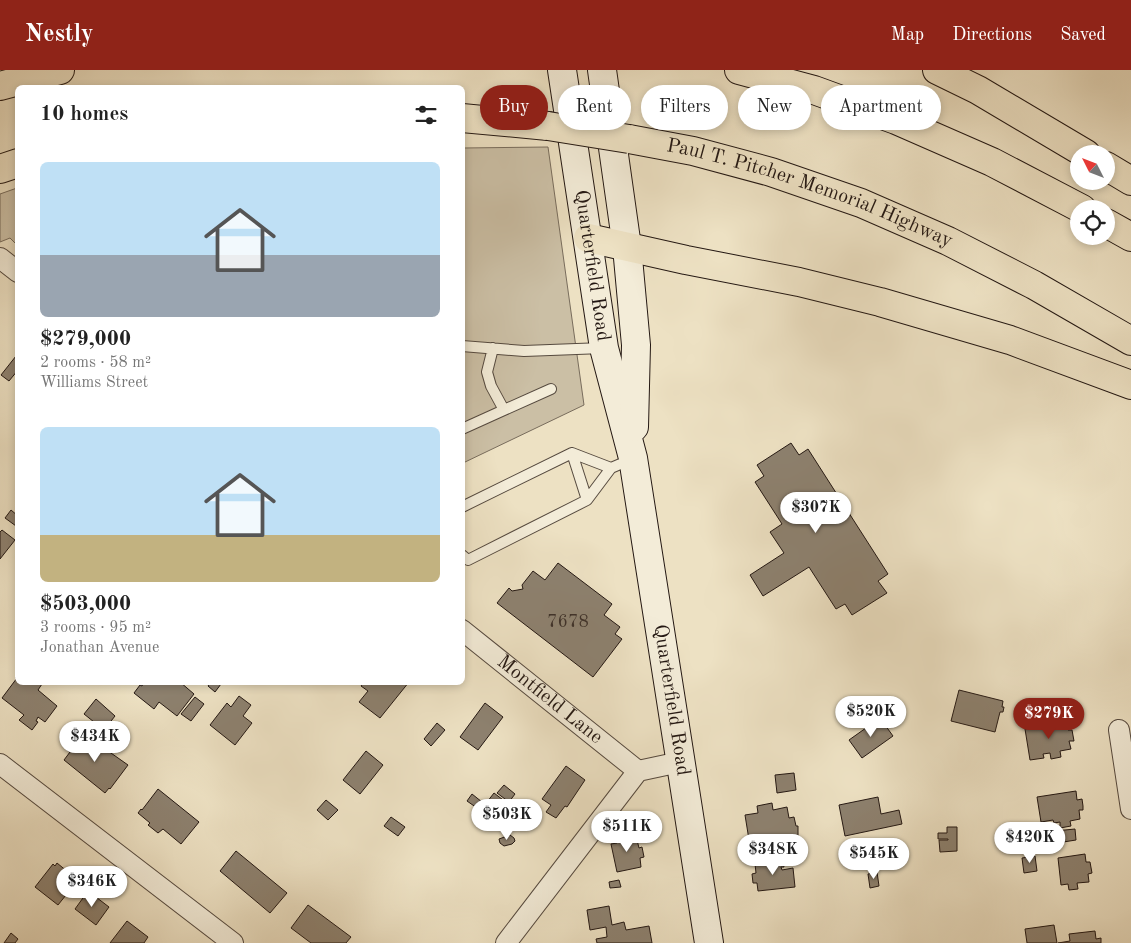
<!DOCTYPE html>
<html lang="en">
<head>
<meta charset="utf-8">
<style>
	body { margin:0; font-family:"Old Standard TT",serif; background:#f6f6f6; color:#222; height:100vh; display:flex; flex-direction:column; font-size:19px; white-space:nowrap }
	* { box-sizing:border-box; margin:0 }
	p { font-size:16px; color:#767676 }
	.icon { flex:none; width:28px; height:28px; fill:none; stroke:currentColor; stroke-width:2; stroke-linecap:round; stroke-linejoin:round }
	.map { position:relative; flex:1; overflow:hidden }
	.details { position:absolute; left:15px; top:15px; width:450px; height:600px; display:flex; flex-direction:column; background:#fff; border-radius:8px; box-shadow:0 2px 8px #0003 }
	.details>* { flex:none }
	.guide { position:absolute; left:480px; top:15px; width:475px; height:45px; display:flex; gap:10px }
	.needle { width:32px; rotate:312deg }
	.buttons { position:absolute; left:1070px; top:75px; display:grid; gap:10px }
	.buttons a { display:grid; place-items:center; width:45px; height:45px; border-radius:50%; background:#fff; box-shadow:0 2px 8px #0003; font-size:25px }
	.price { position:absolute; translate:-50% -42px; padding:0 11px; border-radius:18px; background:#fff; color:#222; font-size:16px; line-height:32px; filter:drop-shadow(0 1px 2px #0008) }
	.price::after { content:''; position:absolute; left:50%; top:30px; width:15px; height:11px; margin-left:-8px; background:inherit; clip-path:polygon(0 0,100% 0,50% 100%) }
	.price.selected { background:#8f2418; color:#fff }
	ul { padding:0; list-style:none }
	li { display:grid; align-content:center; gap:10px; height:265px; padding:0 25px }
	li span { display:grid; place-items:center; height:155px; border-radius:8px; color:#555 }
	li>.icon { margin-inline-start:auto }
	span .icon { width:90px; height:90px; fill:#fffc; stroke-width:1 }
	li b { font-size:21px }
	h2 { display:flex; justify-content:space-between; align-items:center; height:60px; padding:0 25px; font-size:21px }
	.tag { padding:0 18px; border-radius:22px; background:#fff; box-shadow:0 2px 8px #0003; font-size:18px; line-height:45px }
	.tag.selected { background:#8f2418; color:#fff }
	header { display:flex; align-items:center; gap:30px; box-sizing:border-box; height:70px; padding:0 25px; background:#8f2418; color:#fff }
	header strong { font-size:24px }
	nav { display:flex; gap:28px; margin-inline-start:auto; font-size:18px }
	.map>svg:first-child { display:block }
	.green { fill:#cbbfa5; stroke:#786c5c }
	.building { fill:#8d816f; stroke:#241813 }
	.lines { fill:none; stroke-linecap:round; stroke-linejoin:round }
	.lane-casing { stroke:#564a3f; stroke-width:12 }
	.street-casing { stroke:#564a3f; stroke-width:22 }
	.secondary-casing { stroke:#241813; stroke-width:30 }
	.highway-casing { stroke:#241813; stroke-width:30 }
	.lane { stroke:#f3ecd8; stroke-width:10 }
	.street { stroke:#f3ecd8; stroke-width:20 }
	.secondary { stroke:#f3ecd8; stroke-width:28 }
	.highway { stroke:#ede1c3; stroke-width:28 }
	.highway-bridge-casing { stroke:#241813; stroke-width:30; stroke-linecap:butt }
	.highway-bridge { stroke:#ede1c3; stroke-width:28 }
	.labels { text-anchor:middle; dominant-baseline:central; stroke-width:4.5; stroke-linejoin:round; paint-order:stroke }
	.number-label { font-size:18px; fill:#3e322a }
	.street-label { font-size:20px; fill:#241813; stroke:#f3ecd8 }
</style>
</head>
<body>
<header>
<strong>Nestly</strong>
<nav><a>Map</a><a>Directions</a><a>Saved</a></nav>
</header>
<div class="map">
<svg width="1131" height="873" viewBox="0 0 1131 873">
	<rect width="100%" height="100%" fill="#ede1c3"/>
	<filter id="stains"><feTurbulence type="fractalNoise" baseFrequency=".004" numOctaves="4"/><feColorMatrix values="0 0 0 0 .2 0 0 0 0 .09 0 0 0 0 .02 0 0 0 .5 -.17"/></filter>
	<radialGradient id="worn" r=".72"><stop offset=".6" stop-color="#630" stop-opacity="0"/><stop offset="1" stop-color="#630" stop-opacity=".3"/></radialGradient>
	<!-- green -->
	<path class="green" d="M548,77L584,335L463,393V78Z
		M17,118V175L10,168L0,172V124Z"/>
	<!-- building -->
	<path class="building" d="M16,286L18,287V300L9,311L1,305Z
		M791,373L799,385L808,379L888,504L878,511L887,523L852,545L845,534L836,539L809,497L763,526L750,505L784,483L770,462L782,454L755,412L764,406L757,395Z
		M11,440L18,446L16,456L5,448Z
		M2,460L15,470L0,489V462Z
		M558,493L612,534L604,545L620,557L615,564L622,569L593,607L497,533L509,518L512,521L523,519L522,515L533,501L545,510Z
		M18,605V612H40L42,614L38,620L57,636L45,652L38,647L36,651L38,652L32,660L19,650L24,645L2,628L17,608L15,607Z
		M144,612H180L194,624L177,646L159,632L154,639L134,623L140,615L142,616Z
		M211,612H219L221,614L215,622L208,616Z
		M364,612L372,614L373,612H409L380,648L359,632L368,621L361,616Z
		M959,620L1003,631L1002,637H1004L1003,642H1000L995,662L951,651Z
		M239,626L251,635L243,646L252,653L235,675L210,655L227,633L231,637Z
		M195,627L204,634L191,651L181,644Z
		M96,629L115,646L104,660L84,644Z
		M485,633L503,647L478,680L460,667Z
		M880,648L893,666L862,688L849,670Z
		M1067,652L1068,660H1072L1074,671H1069L1071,679L1060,681L1061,687L1051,689L1050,683L1043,684L1044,688L1030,690L1025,659Z
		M437,653L445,660L431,676L424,669Z
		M84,664L128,695L110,719L109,718L105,723L64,690L70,682L66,679L73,669L77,672Z
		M366,681L383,695L360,724L343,710Z
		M566,696L585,710L567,737L565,736L556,748L546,742L551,735L542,729Z
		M794,703L796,720L777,723L775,705Z
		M504,715L515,724L509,732L497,723Z
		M158,719L199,752L181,774L163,759L158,763L148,755L150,753L138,743L141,739L142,740Z
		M1076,721L1077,730L1082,729L1083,736V740H1079L1080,749L1070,751L1071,756L1060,758V752L1054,753L1053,750L1041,752L1037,727Z
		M494,723L511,736L497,754L480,741Z
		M472,724L482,732L477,738L467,731Z
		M878,727L881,744L899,740L902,754L845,766L839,735Z
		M326,730L338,740L328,750L317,740Z
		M772,733L773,740L787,737L789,748L794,747L796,756H798V768L750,776L745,745L758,743L757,736Z
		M391,747L405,757L398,766L384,756Z
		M947,757H957V781L940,782L939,770H948V769H938V763H947Z
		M1075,759L1076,770L1057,773L1055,761Z
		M629,761L630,771L637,770L639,778L642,777L644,787L640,788L641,797L617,802L611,774L617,773L615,763Z
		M510,765L514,768L515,771L512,774L504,776L500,773L499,769Z
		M904,773L907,789L892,792L889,777Z
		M236,781L287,823L270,843L220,801Z
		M1085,784L1086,792H1090L1092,803L1088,804L1089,812L1077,813L1078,819L1069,820L1068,814L1061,815L1058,788Z
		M1035,786L1037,801L1024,803L1022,788Z
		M780,791L783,792L784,797H781L782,800L793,798L795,817L758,821L757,813H753L752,804L756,803L755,794Z
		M57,793L68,802L66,805L72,809L66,817L70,820L58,835L35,817L53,794L55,796Z
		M877,802L879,816L870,818L868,804Z
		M619,810L621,817L610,818L609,812Z
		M88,821L109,837L96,855L75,839Z
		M308,835L351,867L346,873H311L291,858Z
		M609,836L612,855L624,852L626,860L649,856L652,873H597L596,869L607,867L606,857L590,860L587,840Z
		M127,851L148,867L144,873H110Z
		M1054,855L1057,873H1027L1025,859Z
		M1095,861L1096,869L1101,868V873H1058L1070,871L1069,864Z
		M11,863L18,869L15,873H4Z"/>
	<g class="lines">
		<defs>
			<path id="lane" d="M462,276L524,281L603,278
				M493,278L487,302L491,316L504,340L551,319
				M462,359L504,340
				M572,383L587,430
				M462,437L572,383L611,398
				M462,485L468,490L587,430L611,398L632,389"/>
			<g id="street">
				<path d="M0,188L18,202"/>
				<path id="s1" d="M462,560L638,701"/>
				<path d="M1119,660L1131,739"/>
				<path d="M0,694L233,873"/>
				<path d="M506,873L638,701L680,692"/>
			</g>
			<g id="secondary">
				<path id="s2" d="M562,0L604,278L633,388L709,873"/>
				<path d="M602,0L627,177L636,275L634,357"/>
			</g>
			<g id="highway">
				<path d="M739,0L814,20L896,50L992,92L1082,139"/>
				<path d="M937,0L978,20L1086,84"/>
				<path d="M0,16L60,0"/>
				<path d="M462,48L548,56"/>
				<path id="s3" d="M629,69L693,81L771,102L861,133L948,171L1034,215L1131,271"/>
				<path d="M1106,96L1131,111"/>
				<path d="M0,99L18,93"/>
				<path d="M1106,153L1131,167"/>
				<path d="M588,168L686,190L799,212L880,232L1010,270L1131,315"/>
			</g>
		</defs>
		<!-- lane casing -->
		<use href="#lane" class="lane-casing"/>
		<!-- street casing -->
		<use href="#street" class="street-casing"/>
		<!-- secondary casing -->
		<use href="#secondary" class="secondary-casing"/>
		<!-- highway casing -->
		<use href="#highway" class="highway-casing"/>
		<!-- lane -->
		<use href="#lane" class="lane"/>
		<!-- street -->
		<use href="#street" class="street"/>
		<!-- secondary -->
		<use href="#secondary" class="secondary"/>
		<!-- highway -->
		<use href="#highway" class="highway"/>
		<defs>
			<path id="highway-bridge" d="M548,56L629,69"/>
		</defs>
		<!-- highway-bridge casing -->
		<use href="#highway-bridge" class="highway-bridge-casing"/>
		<!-- highway-bridge -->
		<use href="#highway-bridge" class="highway-bridge"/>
	</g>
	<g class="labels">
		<!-- number labels -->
		<g class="number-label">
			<text x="568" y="552">7678</text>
		</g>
		<!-- street labels -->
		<g class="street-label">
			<text stroke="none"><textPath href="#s3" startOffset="189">Paul T. Pitcher Memorial Highway</textPath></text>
			<text stroke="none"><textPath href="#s2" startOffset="198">Quarterfield Road</textPath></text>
			<text stroke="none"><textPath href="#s1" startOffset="112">Montfield Lane</textPath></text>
			<text stroke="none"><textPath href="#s2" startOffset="640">Quarterfield Road</textPath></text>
		</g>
	</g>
	<rect width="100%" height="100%" filter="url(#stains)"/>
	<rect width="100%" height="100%" fill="url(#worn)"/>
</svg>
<div class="buttons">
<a><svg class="needle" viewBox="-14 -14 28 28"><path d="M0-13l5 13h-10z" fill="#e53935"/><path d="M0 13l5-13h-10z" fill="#767676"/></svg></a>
<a><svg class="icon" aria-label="locate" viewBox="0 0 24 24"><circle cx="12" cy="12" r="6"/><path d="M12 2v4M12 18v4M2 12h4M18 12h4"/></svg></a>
</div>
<b class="price" style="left:816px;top:464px">$307K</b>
<b class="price" style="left:871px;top:668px">$520K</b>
<b class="price selected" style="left:1049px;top:670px">$279K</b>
<b class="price" style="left:95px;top:693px">$434K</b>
<b class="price" style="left:507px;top:771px">$503K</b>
<b class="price" style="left:627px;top:783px">$511K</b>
<b class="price" style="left:1030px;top:794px">$420K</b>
<b class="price" style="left:773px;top:806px">$348K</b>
<b class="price" style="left:874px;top:810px">$545K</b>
<b class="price" style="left:92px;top:838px">$346K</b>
<div class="guide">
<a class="tag selected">Buy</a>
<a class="tag">Rent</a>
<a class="tag">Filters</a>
<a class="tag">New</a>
<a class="tag">Apartment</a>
</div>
<section class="details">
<h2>10 homes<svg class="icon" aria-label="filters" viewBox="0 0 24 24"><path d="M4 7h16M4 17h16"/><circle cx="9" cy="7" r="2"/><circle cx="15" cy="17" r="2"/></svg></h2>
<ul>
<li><span style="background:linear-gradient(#bfe0f5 60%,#9aa5b1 0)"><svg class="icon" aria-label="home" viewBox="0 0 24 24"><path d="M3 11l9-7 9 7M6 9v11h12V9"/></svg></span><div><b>$279,000</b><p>2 rooms · 58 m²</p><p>Williams Street</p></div></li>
<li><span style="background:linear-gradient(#bfe0f5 70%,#c2b280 0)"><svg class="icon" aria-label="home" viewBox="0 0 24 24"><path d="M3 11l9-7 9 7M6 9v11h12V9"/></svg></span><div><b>$503,000</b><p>3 rooms · 95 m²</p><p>Jonathan Avenue</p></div></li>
</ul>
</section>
</div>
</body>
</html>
